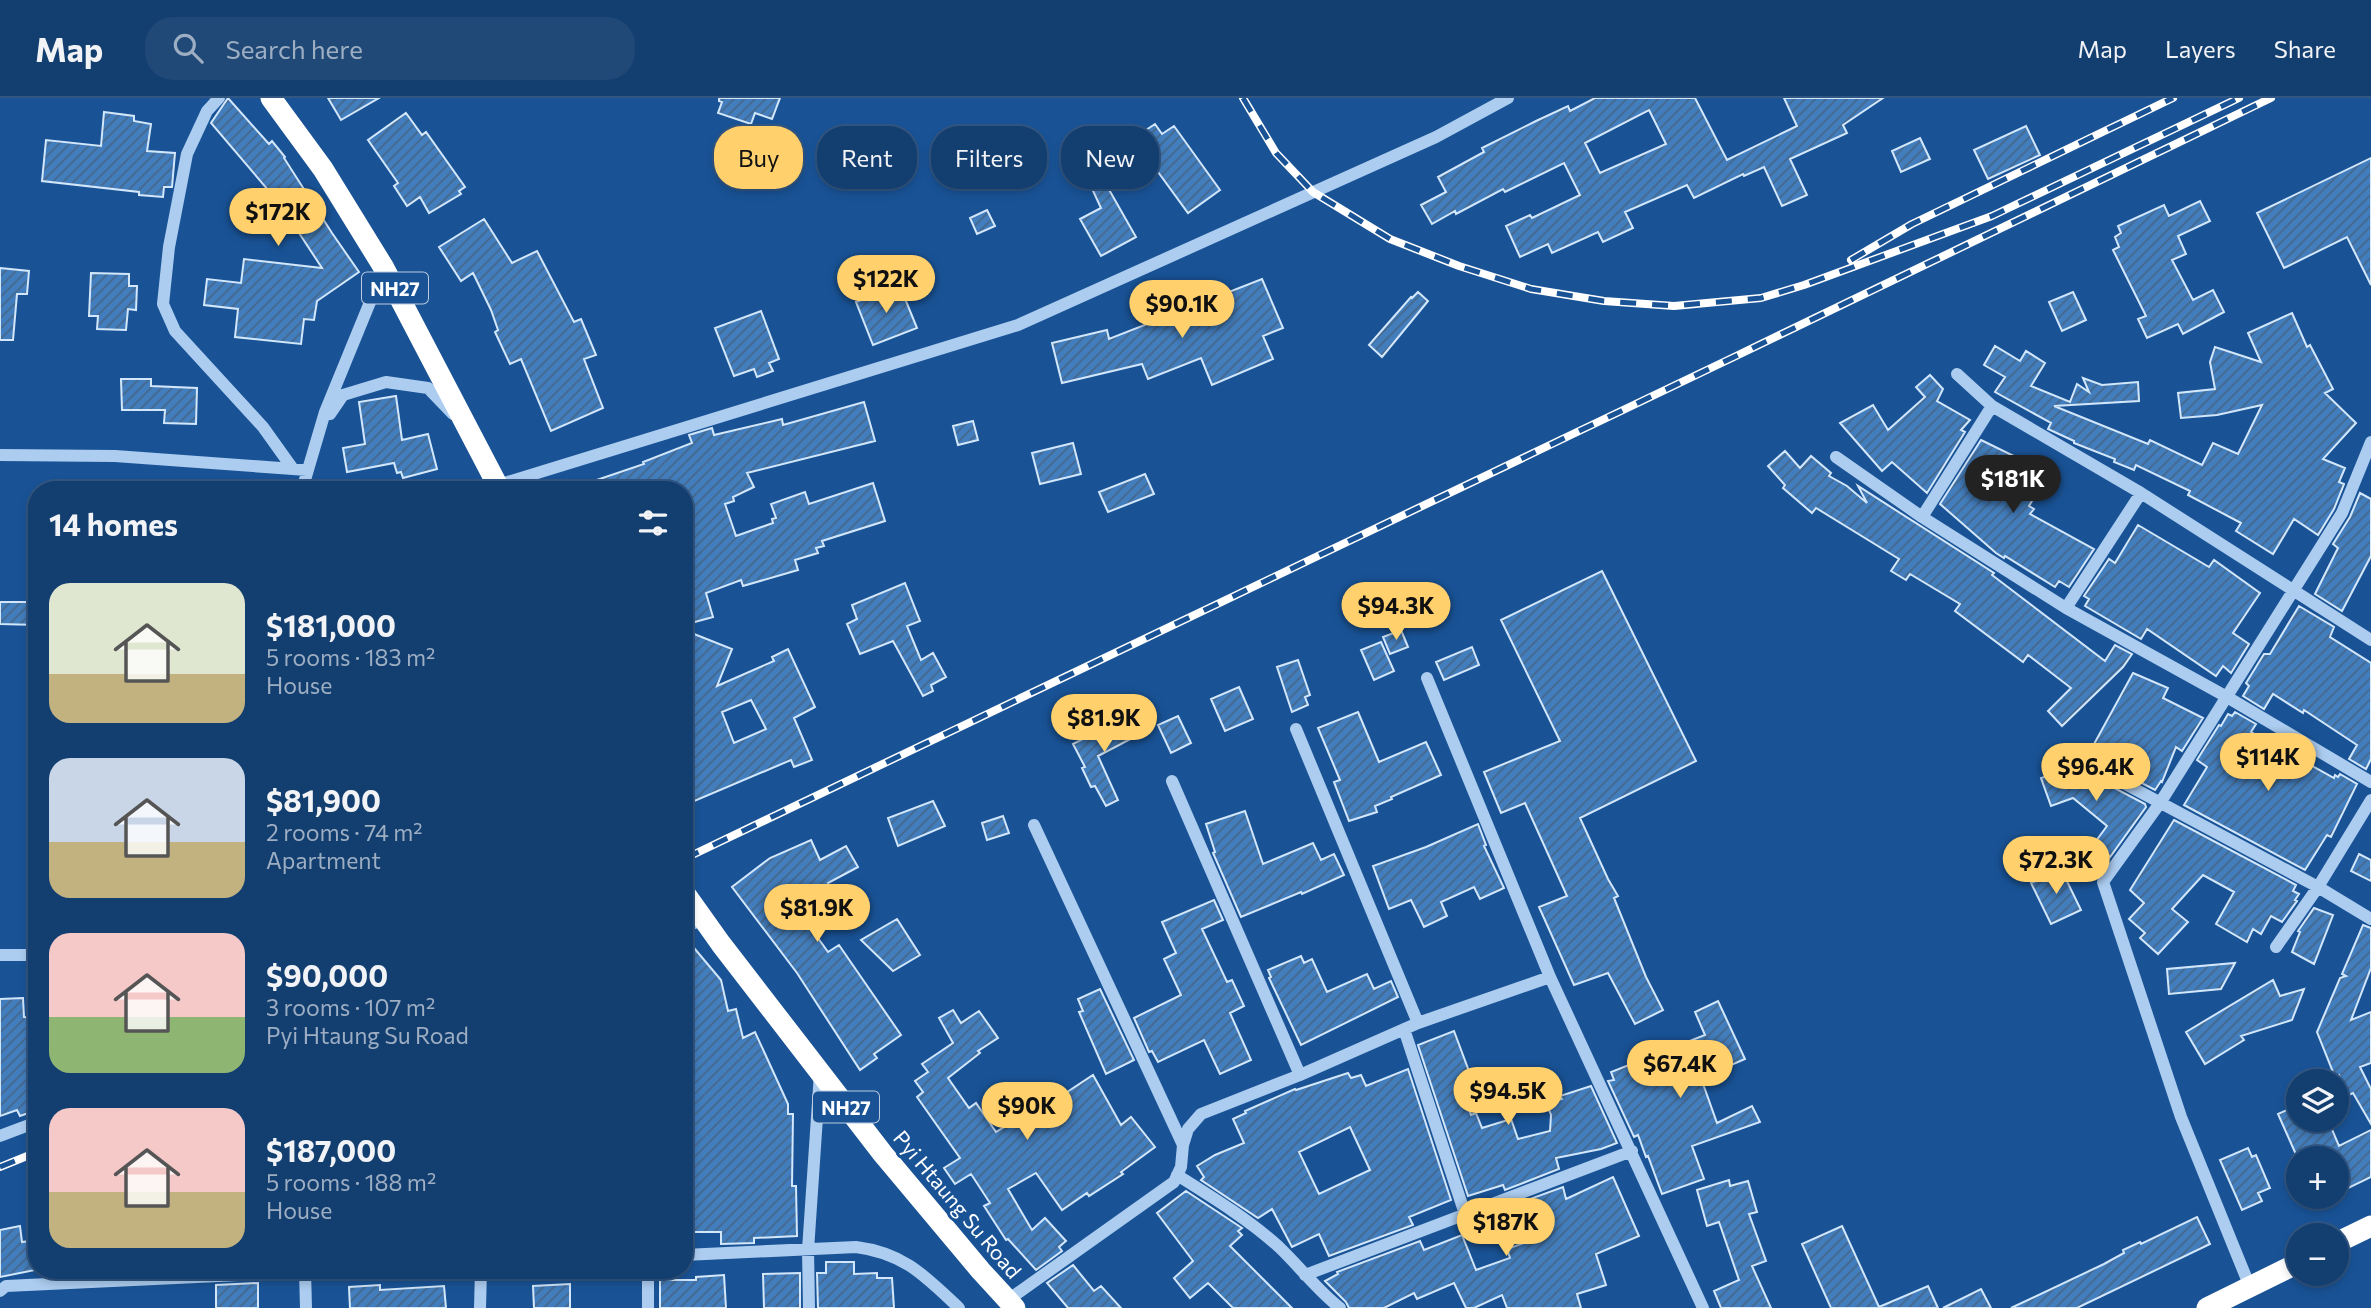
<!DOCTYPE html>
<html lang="en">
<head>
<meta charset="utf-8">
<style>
	body { margin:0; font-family:Commissioner,sans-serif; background:#204978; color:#f1f3f6; height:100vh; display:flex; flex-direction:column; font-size:26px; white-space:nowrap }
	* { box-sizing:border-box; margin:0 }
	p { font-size:23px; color:#9daec3 }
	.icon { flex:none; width:38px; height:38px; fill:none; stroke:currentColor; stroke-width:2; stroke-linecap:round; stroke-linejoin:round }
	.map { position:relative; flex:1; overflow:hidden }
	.drawer { position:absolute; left:28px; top:383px; width:665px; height:798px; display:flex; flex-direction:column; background:#133e70; border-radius:28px; box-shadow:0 4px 10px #0003,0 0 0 2px #325783 }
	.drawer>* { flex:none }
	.hud { position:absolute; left:714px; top:28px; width:665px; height:63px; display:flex; gap:14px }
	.fabs { position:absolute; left:2286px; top:971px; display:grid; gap:14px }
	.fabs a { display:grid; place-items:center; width:63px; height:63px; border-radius:50%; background:#133e70; box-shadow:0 4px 10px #0003,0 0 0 2px #325783; font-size:35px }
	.price { position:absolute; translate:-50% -60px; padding:0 16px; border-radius:24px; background:#ffd06c; color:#111; font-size:23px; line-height:46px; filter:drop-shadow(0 2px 4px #0008) }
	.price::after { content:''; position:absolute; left:50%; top:42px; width:21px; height:16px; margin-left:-10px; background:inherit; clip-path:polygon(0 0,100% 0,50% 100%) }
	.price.on { background:#222; color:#fff }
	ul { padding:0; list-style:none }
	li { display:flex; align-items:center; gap:21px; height:175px; padding:0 21px }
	li span { display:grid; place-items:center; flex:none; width:196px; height:140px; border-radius:21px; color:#555 }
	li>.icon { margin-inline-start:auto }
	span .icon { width:84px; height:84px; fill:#fffc; stroke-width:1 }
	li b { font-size:30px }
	h2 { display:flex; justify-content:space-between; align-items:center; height:84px; padding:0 21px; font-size:30px }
	.tag { padding:0 24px; border-radius:28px; background:#133e70; box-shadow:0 4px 10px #0003,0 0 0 2px #325783; font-size:24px; line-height:63px }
	.tag.on { background:#ffd06c; color:#111 }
	header { display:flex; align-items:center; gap:42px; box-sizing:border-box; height:98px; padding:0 35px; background:#133e70; border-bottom:2px solid #325783 }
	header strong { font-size:33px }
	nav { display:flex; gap:38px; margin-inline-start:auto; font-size:24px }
	.search { width:490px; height:63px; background:#204978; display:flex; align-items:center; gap:18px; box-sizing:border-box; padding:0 24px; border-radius:28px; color:#9daec3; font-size:26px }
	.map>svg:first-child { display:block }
	.building { fill:url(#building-hatch); stroke:#d3e7fb; stroke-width:2; fill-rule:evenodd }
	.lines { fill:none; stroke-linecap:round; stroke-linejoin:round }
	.minor { stroke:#accdf0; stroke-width:12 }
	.highway { stroke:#fff; stroke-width:21 }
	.rail-casing { stroke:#fff; stroke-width:8 }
	.rail { stroke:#195396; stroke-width:5; stroke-dasharray:16; stroke-linecap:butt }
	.labels { text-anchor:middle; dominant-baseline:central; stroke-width:6; stroke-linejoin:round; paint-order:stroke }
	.shield { fill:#195396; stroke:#bacbe0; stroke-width:2 }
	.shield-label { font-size:19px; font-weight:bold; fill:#fff }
	.street-label { font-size:21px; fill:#fff; stroke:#195396 }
</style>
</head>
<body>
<header>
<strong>Map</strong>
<div class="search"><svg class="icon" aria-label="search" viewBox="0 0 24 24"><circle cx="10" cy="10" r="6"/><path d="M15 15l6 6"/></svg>Search here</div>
<nav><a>Map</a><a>Layers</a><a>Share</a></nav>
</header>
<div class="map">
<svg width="2371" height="1210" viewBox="0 0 2371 1210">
	<defs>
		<pattern id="building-hatch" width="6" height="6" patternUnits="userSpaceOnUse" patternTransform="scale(1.75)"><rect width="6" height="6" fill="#427dbd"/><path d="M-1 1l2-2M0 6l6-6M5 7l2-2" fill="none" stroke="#46678a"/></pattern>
	</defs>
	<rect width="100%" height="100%" fill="#195396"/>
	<!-- building -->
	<path class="building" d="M228,0L269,46L272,43L285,59L284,60L332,135L359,174L317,203L314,222L304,221L301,246L235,239L238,211L204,207L207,181L241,185L244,161L322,170L280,106L211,25Z
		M328,0H379L341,22Z
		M719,0H780L772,21L755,15L751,26L718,15L722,4L719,3Z
		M1595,0H1695L1727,62L1797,28L1784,0H1883L1843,27L1847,35L1790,61L1807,97L1782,108L1764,69L1744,78L1743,76L1694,100L1687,87L1625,114L1633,130L1603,144L1598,134L1552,155L1548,146L1520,159L1506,128L1530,117L1532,120L1580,97L1564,65L1505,94L1503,91L1456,116L1455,113L1432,126L1421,107L1446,94L1438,79L1484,54L1482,50L1536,23L1568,8L1570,13ZM1649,12L1666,46L1600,75L1585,45Z
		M104,14L134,18V23L151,26L147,53L175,55L172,89H164L163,99L139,97V94L42,83L46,42L101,48Z
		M406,15L422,37L426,34L465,89L459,93L461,96L429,115L420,99L407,108L394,88L398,85L368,42Z
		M1155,26L1162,36L1174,28L1220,92L1188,115L1150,63L1107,88L1136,139L1101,158L1080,121L1101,110L1082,69L1093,63L1098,71L1139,47L1134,40Z
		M2026,28L2040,57L1988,81L1974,52Z
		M1920,40L1930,61L1901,74L1892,53Z
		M2371,60V187L2347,139L2284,170L2257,115Z
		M2200,103L2210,123L2178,138L2186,156L2172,162L2193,202L2213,192L2224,214L2183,236L2178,226L2147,240L2138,221L2146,218L2113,152L2119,149L2115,139L2121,135L2118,128L2164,107L2169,118Z
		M987,112L995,128L977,136L970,120Z
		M484,121L512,165L537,153L574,224L581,221L596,257L584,261L603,310L551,333L521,261L510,266L495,234L498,232L491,212L473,175L461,183L439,149Z
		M0,170L29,173L27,196H17L13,242H0Z
		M91,175L129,176V188H137L136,212L128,211L126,232L97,231L98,218H89Z
		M1262,181L1283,230L1263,238L1273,261L1212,287L1201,260L1148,281L1142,266L1062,285L1052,245L1107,232L1109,241Z
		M899,186L917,230L873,247L856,204Z
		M1418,194L1428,203L1382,259L1369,247L1411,199L1412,200Z
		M2073,194L2086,222L2062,233L2049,204Z
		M761,213L779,261L769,265L773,273L757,279L754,271L734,278L715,230Z
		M2292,215L2307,249L2310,247L2333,291L2325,295L2356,325L2323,361L2345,370L2339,384L2344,386L2334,411L2318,437L2294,421L2273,456L2236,433L2241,425L2188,397L2190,393L2136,367L2134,372L2114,364L2115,361L2074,345V343L2048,331L2051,325L1995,294L2005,279L1984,267L1995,248L2020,263L2026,253L2045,265L2031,288L2070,304L2077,286L2089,294L2083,280L2102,287L2138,284L2139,303L2054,308L2148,346L2150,342L2202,367L2213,345L2238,356L2262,307L2217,317L2181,320L2178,295L2215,291L2210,264L2215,249L2261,264L2248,235Z
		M1930,277L1943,291L1937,303L1970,322L1961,332L1965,334L1927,395L1892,364L1882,373L1840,325L1873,307L1888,332L1925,299L1916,289Z
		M121,281H151V288L197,290L196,326L164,325L165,312H122Z
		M396,298L402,342L428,336L437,371L403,380L401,374L397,375L394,365L347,374L343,350L365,346L359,304Z
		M864,304L875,343L747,375L754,389L733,399L734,403L725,406L736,438L773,425L772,421L776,420L771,406L805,394L809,406L873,385L885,423L822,443L824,448L816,450L818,455L795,462L798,472L743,488L741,482L706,495L713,519L684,527V392H576V389L644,366L643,364L692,345L689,337L712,330L714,337L782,321L783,327Z
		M973,323L978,342L958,347L953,328Z
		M1981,342L2030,366L2033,361L2051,371L2029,408L2034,411L2030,416L2094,451L2069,489L2059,483L2055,489L2005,458L2004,460L1996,455L1940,406Z
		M1073,345L1081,376L1040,386L1032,355Z
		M1785,353L1800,370L1811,358L1831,375L1829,378L1847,388L1867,405L1858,388L1994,475L1992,477L2105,563L2115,547L2132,556L2123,569L2062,628L2048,613L2071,590L2028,557L2023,564L1955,513L1960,506L1910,476L1906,482L1891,473L1899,461L1816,410L1812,415L1783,390L1785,387L1768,368Z
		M1145,376L1154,396L1108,414L1099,394Z
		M2360,395L2371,401V458L2342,513L2315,496L2338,450L2333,446L2350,419Z
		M2138,427L2209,469L2214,462L2260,495L2233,535L2249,546L2231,575L2223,568L2216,578L2147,531L2141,541L2085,508L2089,501L2084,498L2109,461L2115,465Z
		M1602,473L1696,663L1580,720L1608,781L1618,798L1614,800L1646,879L1663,912L1635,926L1608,875L1574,887L1539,809L1567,798L1525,705L1501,715L1484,674L1560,643L1501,522Z
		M905,485L920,523L907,528L921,562L933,555L946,579L931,587L933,593L923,598L893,543L860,556L847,526L857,521L852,507Z
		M0,504H37V527L0,526Z
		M2299,508L2334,529L2330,539L2371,565V661L2366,671L2349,661L2357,647L2304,612L2303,615L2273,596L2264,611L2243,598L2249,588L2246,585L2264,556H2270Z
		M684,532L732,551L717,588L774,563L772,559L788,551L815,609L794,620L812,662L794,669L791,662L692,704L684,685ZM751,602L766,631L734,645L722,614Z
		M1401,532L1408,549L1390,556L1383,539Z
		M1381,544L1394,573L1374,582L1361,552Z
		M1472,549L1479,567L1444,582L1436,564Z
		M1298,562L1310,597L1305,599L1308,607L1292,614L1277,569Z
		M2133,575L2168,590L2163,600L2203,620L2182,653L2176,649L2162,684L2161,683L2155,692L2088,657Z
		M1239,589L1253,621L1225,633L1211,601Z
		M1358,614L1379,664L1426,644L1441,677L1391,699L1392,701L1375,708L1377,714L1349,723L1334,684L1340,682L1318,630Z
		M2235,614L2256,626L2251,634L2334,680L2335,677L2338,679L2340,676L2357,686L2331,739L2327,737L2305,772L2184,707L2207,669L2197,662L2219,627L2221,628L2228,616L2232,618Z
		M1130,617L1140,636L1098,658L1118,702L1106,708L1095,688L1091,689L1082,670L1085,669L1073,646Z
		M1178,618L1191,645L1171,655L1158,627Z
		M2077,664L2082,673L2145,706L2146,709L2110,759L2098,750L2101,746L2096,743L2107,728L2073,700L2051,708L2041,680L2073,669Z
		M933,703L945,728L898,748L888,720Z
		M1245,713L1263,766L1313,745L1321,762L1334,756L1344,777L1302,796L1301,794L1241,819L1213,755L1215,754L1206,726Z
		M1003,718L1009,735L987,742L982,725Z
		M2174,722L2296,787L2293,793L2299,796L2295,802L2297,803L2282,824L2271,818L2261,836L2253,831L2247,844L2216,826L2234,794L2203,777L2172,811L2188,824L2158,856L2140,840L2145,835L2129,821L2144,805L2130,792Z
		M1478,726L1486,747L1484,748L1504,790L1480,801L1474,789L1441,804L1447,818L1424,829L1411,802L1389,811L1373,768L1426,749Z
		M811,742L820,762L846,748L858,769L828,785L835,797L815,813L819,819L808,826L828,854L839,847L901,937L874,956L877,960L860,972L797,875L732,789L770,760Z
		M2359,756L2371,762V783L2351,773Z
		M2061,771L2081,812L2051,826L2031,785Z
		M1214,802L1223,822L1202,831L1227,884L1232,882L1244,908L1230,915L1251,962L1220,976L1204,942L1158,964L1152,953L1149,954L1134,920L1181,897L1164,861L1176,855L1162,824Z
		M2314,810L2333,817L2314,866L2292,854L2300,834L2298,833Z
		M897,821L920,857L893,873L861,842Z
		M2363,827L2371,830V870L2351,922L2371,914V965L2360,969L2371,991V1026L2353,995L2349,997L2339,977L2335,979L2317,934L2340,880L2346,878L2342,876Z
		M684,838L721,882L728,913L736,911L743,940L755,934L788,1006V1016H793L792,1088H796L797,1138L754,1140V1145L721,1146V1134H684Z
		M1301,858L1304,865L1312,861L1327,894L1367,876L1374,891L1391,883L1398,899L1301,947L1269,880L1271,879L1268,872Z
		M2235,865L2221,891L2169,896L2167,871Z
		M2273,882L2280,898L2304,891L2292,922L2241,938L2244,942L2205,966L2186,934Z
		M1100,891L1134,962L1106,976L1079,914L1083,913L1078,901Z
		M23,900L24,919L37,920V1012L20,1018L17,1012L0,1018V901Z
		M1718,903L1745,961L1701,980L1717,1025L1752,1008L1760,1024L1692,1048L1704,1081L1662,1096L1648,1058L1646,1059L1638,1037L1634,1039L1608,983L1614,982L1611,974L1705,937L1695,914Z
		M953,912L961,925L979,913L998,940L978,953L980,955L948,980L969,1010L976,1005L996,1034L1020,1019L1021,1022L1046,1008L1093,977L1121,1027L1131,1019L1155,1049L1121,1074L1123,1076L1089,1098L1087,1095L1062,1112L1036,1075L1008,1091L1032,1132L1045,1120L1066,1143L1059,1149L1062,1153L1036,1172L1008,1141L1006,1142L984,1108L990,1105L971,1076L955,1086L944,1070L960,1060L917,999L923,994L915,983L928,974L922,966L953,945L939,920Z
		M1454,933L1470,976L1458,980L1471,1017L1476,1015L1482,1030L1511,1021L1518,1041L1550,1033L1551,1017L1547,1006L1562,1001L1560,998L1591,988L1617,1045L1601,1051L1556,1060L1559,1071L1505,1092L1503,1087L1468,1098L1418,947Z
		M1408,971L1451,1102L1409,1119L1413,1127L1329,1158L1319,1136L1292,1149L1272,1111L1258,1120L1201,1082L1204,1079L1197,1068L1215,1057L1244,1045L1233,1021L1246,1015L1245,1013L1295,991L1296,992L1348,975L1351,980L1361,977L1366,988ZM1350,1029L1370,1072L1319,1096L1299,1054Z
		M2298,1007V1022H2328L2339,1048L2371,1032V1079L2336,1096V1060L2298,1061L2278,1016Z
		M2248,1050L2252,1059L2256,1057L2270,1090L2258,1095L2262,1103L2242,1112L2220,1062Z
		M1613,1079L1639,1138L1596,1156L1606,1187L1577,1196L1581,1210H1507L1502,1197L1474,1210H1466L1454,1185L1417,1201L1414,1195L1384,1210H1349L1346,1204L1325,1183L1338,1176L1337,1174L1420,1143L1424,1152L1462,1137L1476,1172L1510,1160L1507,1151L1524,1145L1511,1108L1563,1089L1566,1101Z
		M1729,1082L1730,1088L1748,1083L1757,1114L1749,1116L1766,1163L1752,1168L1771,1210H1721L1714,1193L1739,1182L1719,1124L1707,1128L1697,1092Z
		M1186,1093L1242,1130L1238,1133L1242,1137L1230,1148L1292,1210H1233L1208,1185L1190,1200L1174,1180L1193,1163L1157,1115Z
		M2197,1119L2210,1146L2077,1210H2011L2104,1166L2124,1155L2123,1152L2140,1144L2141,1146Z
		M20,1128L22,1144L29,1143L35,1172L0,1179V1132Z
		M1842,1128L1879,1209L1928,1188L1938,1210H1831L1802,1146Z
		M826,1164H854V1176L877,1175V1180H892L894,1210H818L817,1175H826Z
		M1073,1167L1094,1193L1101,1188L1121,1210H1068L1047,1185Z
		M800,1175V1210H764L763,1176Z
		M724,1177L726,1210H660V1182H696V1179Z
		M258,1185V1210H216V1187Z
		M570,1186V1210H534L533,1188Z
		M380,1187V1192L444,1188L446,1210H350L349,1189Z
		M1981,1191L1991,1210H1943Z"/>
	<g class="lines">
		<!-- minor -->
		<path class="minor" d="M219,0L207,13L187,56L169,149L163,206L175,233L263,329L293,371
			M1957,276L1992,308L2141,395L2371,542
			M330,316L343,297L386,284L428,290L453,316
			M0,357L115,358L307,372
			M1836,359L1922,419L2066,510L2227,599L2371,684
			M498,387L1018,227L1436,39L1508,0
			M302,392L325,314L384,170
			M1922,419L1992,308
			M2066,510L2141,395
			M1296,631L1418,925
			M2086,665L2318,789L2371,821
			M1172,683L1300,977
			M1034,727L1183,1047
			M684,829L705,821
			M2276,849L2318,789L2371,702
			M0,857H37
			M1550,879L1703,1210
			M1404,931L1465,1116
			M0,1038L37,1024
			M1177,1077C1212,1099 1248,1121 1279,1149C1300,1169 1317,1192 1340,1210
			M684,1157L856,1149C904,1155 925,1178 959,1210
			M305,1172L306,1210
			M1305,1177L1632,1053
			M2250,1189L2181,1019L2103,784L2160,705L2342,415L2371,344
			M0,1193L6,1188L345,1172
			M1008,1202L1174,1084L1181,1069L1183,1047L1188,1031L1201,1016L1300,977L1418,925L1550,879L1427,580
			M480,1210L481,1172
			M648,1210V1172
			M809,1210L808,1152L820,975"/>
		<!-- highway -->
		<path class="highway" d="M271,0L323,71L384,170L500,392
			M684,794L721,846L883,1056L981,1173L1015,1210
			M2336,1145L2371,1128
			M2207,1210L2298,1165"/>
		<defs>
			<path id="rail" d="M1243,0L1276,55L1313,94L1390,141L1459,168L1531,191L1604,203L1674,208L1761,200L1804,187L1992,118L2239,0
				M1851,162L1912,126L2173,0
				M684,761L1734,259L2271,0
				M0,1069L37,1054"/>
		</defs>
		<!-- rail casing -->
		<use href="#rail" class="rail-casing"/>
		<!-- rail -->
		<use href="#rail" class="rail"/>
	</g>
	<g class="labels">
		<!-- shield labels -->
		<g class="shield">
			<rect x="362" y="174.5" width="66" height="31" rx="5"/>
			<rect x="813" y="993.5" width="66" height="31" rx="5"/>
		</g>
		<g class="shield-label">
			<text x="395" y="190">NH27</text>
			<text x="846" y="1009">NH27</text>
		</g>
		<!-- street labels -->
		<g class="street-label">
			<text transform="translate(958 1106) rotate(50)">Pyi Htaung Su Road</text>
		</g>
	</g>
</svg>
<div class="fabs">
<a><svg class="icon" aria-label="layers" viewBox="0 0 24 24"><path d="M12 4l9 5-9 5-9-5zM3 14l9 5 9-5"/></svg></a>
<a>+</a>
<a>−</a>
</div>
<b class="price" style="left:278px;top:150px">$172K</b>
<b class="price" style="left:886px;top:217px">$122K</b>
<b class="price" style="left:1182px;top:242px">$90.1K</b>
<b class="price on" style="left:2013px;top:417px">$181K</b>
<b class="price" style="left:1396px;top:544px">$94.3K</b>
<b class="price" style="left:1104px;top:656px">$81.9K</b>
<b class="price" style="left:2268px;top:695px">$114K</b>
<b class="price" style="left:2096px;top:705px">$96.4K</b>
<b class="price" style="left:2056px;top:798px">$72.3K</b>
<b class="price" style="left:817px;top:846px">$81.9K</b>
<b class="price" style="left:1680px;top:1002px">$67.4K</b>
<b class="price" style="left:1508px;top:1029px">$94.5K</b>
<b class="price" style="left:1027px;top:1044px">$90K</b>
<b class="price" style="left:1506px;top:1160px">$187K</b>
<div class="hud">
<a class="tag on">Buy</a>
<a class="tag">Rent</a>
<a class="tag">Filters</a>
<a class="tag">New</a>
</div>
<section class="drawer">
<h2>14 homes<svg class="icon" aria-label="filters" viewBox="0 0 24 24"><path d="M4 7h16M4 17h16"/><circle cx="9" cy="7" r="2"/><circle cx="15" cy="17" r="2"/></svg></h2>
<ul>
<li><span style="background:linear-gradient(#dfe7d0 65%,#c2b280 0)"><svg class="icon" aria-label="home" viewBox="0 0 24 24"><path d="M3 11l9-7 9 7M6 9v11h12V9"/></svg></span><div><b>$181,000</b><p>5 rooms · 183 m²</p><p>House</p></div></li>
<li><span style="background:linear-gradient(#c9d6e8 60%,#c2b280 0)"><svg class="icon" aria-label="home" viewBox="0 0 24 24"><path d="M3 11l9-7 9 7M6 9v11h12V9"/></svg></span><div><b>$81,900</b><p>2 rooms · 74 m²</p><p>Apartment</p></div></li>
<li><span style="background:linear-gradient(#f6c9c9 60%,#8fb573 0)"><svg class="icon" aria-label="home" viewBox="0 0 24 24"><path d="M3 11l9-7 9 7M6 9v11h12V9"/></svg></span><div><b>$90,000</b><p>3 rooms · 107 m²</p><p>Pyi Htaung Su Road</p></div></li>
<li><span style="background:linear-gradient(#f6c9c9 60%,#c2b280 0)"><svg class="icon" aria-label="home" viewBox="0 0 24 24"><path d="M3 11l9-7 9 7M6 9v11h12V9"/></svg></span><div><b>$187,000</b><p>5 rooms · 188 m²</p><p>House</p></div></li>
</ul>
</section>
</div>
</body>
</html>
